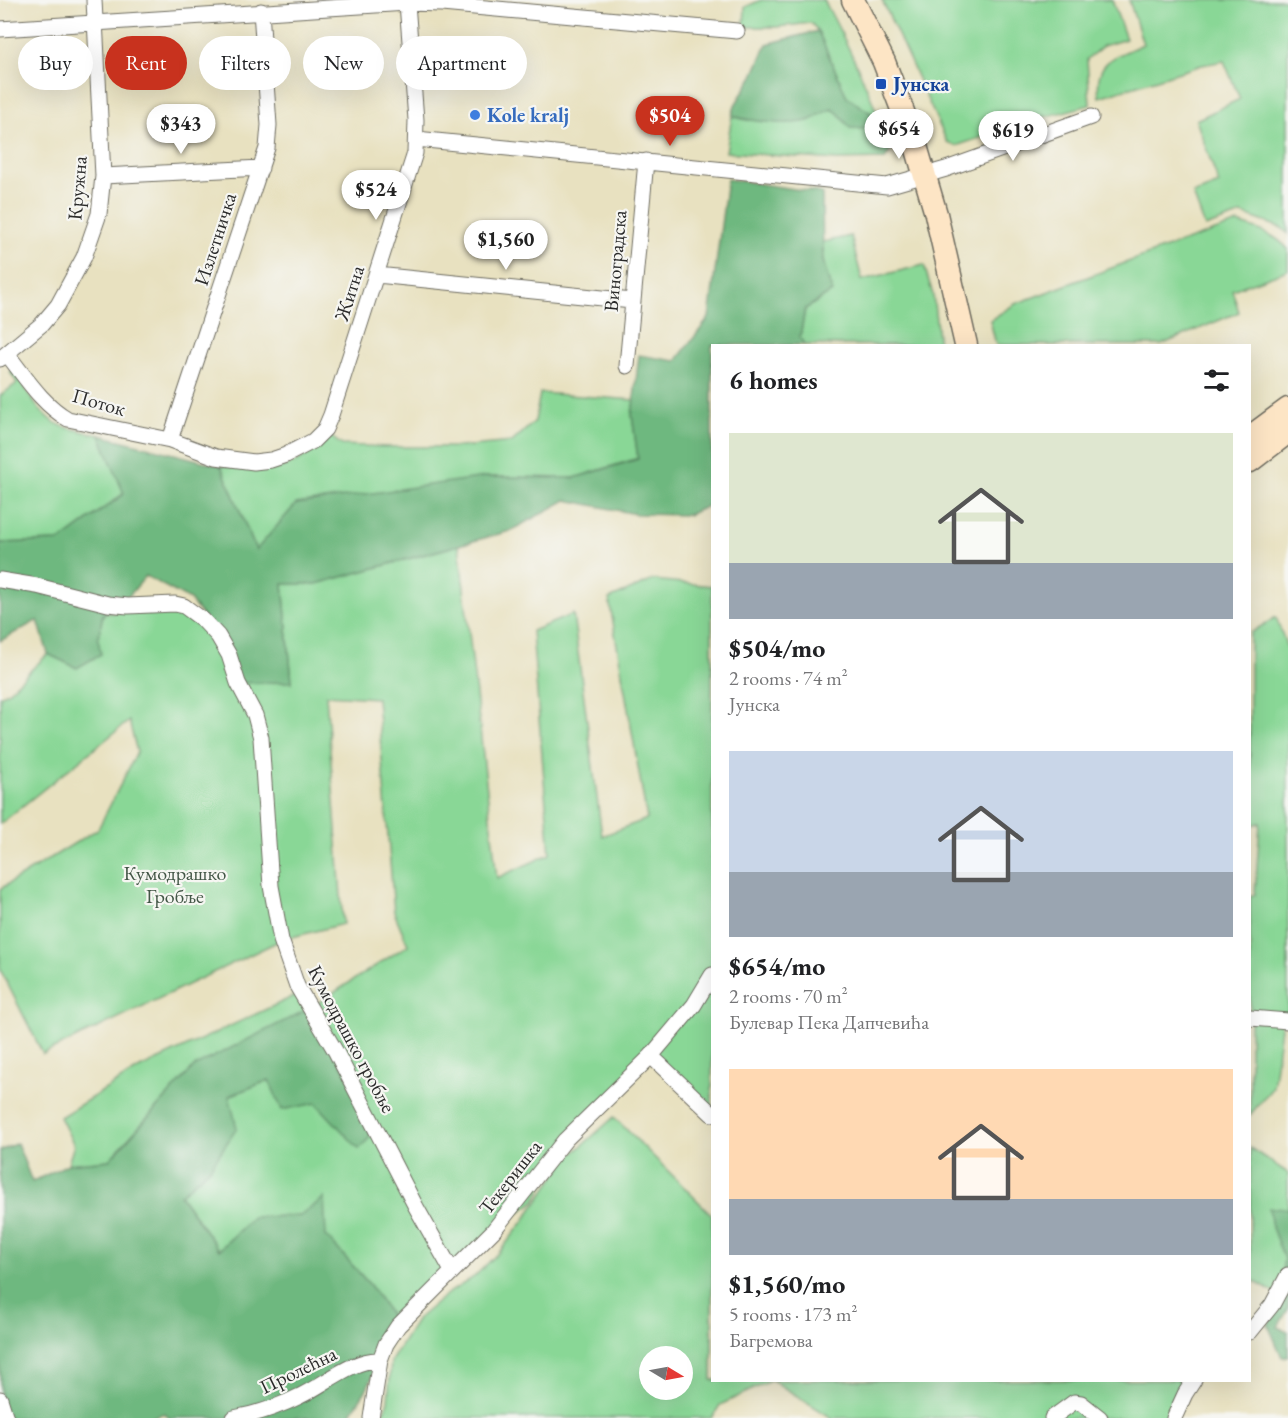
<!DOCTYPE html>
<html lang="en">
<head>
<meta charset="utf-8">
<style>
	body { margin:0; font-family:"EB Garamond",serif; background:#f6f6f6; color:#202124; height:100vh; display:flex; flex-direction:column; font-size:22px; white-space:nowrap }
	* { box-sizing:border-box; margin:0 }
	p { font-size:20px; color:#757577 }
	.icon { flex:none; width:33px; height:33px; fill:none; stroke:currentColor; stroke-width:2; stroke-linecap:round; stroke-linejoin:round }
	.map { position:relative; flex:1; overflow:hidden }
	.drawer { position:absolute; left:711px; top:344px; width:540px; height:1038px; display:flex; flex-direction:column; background:#fff; border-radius:0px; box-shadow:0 6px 24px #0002 }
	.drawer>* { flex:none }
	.hud { position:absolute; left:18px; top:36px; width:570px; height:54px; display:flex; gap:12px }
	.needle { width:39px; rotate:100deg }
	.buttons { position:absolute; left:639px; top:1346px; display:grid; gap:12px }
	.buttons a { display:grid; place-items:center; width:54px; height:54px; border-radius:50%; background:#fff; box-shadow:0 6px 24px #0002; font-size:30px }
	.price { position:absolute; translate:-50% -51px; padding:0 14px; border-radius:21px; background:#fff; color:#222; font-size:20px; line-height:39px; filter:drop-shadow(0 2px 3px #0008) }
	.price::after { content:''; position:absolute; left:50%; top:36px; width:18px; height:14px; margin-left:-9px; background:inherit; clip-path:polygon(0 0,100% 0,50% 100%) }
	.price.current { background:#c8321e; color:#fff }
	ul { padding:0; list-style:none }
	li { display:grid; align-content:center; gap:12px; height:318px; padding:0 18px }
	li span { display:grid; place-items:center; height:186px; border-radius:0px; color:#555 }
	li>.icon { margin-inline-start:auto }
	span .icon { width:108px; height:108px; fill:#fffc; stroke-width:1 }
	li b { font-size:26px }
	h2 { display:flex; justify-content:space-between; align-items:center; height:72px; padding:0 18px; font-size:26px }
	.chip { padding:0 21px; border-radius:27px; background:#fff; box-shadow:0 6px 24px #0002; font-size:21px; line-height:54px }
	.chip.current { background:#c8321e; color:#fff }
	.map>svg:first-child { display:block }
	.green { fill:#89d796; stroke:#5a8160; stroke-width:1.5; fill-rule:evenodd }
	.forest { fill:#6eb87f; stroke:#4c7255; stroke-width:1.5 }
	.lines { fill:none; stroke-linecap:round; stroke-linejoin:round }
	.street-casing { stroke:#6d6b5f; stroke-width:17 }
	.secondary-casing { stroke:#6d6b5f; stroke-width:25 }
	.street { stroke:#fff; stroke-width:15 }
	.secondary { stroke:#fde5c5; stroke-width:22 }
	.transit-dot { fill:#1a4fb4; stroke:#f6f6f2; stroke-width:2 }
	.shop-dot { fill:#3f7fe0; stroke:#f6f6f2; stroke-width:2 }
	.labels { text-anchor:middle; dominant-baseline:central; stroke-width:4.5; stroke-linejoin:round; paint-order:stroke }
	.transit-label { font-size:20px; font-weight:bold; fill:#164399; stroke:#f6f6f2; text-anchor:start }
	.shop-label { font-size:20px; font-weight:bold; fill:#366cbe; stroke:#f6f6f2; text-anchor:start }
	.street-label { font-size:20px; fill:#2b2b2b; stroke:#f6f6f2 }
	.park-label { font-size:20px; fill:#425646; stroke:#f6f6f2 }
</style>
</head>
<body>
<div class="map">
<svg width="1288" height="1418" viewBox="0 0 1288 1418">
	<rect width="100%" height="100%" fill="#f6f6f2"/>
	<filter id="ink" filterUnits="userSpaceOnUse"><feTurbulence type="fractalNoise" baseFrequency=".0167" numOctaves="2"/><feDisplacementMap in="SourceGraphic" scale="12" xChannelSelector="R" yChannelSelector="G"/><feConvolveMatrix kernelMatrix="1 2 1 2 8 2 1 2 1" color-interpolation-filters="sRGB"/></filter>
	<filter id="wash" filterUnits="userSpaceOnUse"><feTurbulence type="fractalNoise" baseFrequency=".008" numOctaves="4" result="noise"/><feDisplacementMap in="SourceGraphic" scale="24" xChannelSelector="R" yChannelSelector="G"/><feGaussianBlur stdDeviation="1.35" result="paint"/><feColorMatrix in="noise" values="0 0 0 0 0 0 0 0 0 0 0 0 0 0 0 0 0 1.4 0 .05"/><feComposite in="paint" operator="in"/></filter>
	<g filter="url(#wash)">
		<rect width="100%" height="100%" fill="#e8e1c0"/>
		<!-- green -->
		<path class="green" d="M761,0H824C850,49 874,98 890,151L885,159L837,160L726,152L732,116L746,120L808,121L822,111L832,109L838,113L851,128L872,114L847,97L818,31L811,23L777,27H744L745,7Z
			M882,0H1112L1126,39L1103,46L1087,59L1090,105L1033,120L956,146L947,142Z
			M1129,0H1288V234L1282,228L1242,214L1205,227L1193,194L1219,184L1196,120L1240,99L1224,61L1202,65L1099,97C1094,58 1115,58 1143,44Z
			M1238,223C1257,229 1275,234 1288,249V270L1232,290L1239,312L1161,345H996L990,320L1015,304L1160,250Z
			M851,236L862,280L924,265L933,295L939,345H804L800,337L805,309L832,292L823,261V242Z
			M14,368C26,389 38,417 62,426C74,430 87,432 100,435L124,493L60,541L0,543V396L17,383L10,372Z
			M540,393L634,400L632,415L638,458L574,478L485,477L256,550L221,466C236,467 260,472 274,469C295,465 316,451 330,436L342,445L388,447H460L512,442L535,421Z
			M459,545L497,878L550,854L532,631L573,614L602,836L647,819L609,599L653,580L712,586V1114L651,1056L565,1140L535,1201L493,1231L398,1326L370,1285L326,1236L300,1216L253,1217L219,1250L180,1195L210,1168L228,1096L270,1080L316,1103L359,1148L336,1052L195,1066L109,1160L68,1164L74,1145L60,1117L140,1068L301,993L310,1008L408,945L394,912L377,698L326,695L343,924L281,940L43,1054L0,969V889L98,829L137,752L129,721L0,824V696L8,692L48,654L77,668L98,639L103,614L175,604L292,682L283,584H316Z
			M1276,617L1288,650V1021H1282L1273,1087L1250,1115V896L1255,894L1260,823L1250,825V633Z
			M614,1117L712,1215V1380H1194L1174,1418H832L772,1380L720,1405L712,1418H381L388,1401L391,1361L417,1319L447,1294L474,1277L501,1250L523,1222L566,1160ZM650,1356H682V1389H650Z
			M1250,1148L1288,1173V1209L1270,1208L1272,1227L1284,1259L1278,1295L1250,1279Z"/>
		<!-- forest -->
		<path class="forest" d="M818,31L847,97L872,114L870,125L864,129L850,128L838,113L832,109C822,112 815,119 807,121C788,126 750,121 732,116L735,105L753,76L767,44Z
			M727,179L822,193L823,261L832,292L805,309L800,337L804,345H712V504L688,515L636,514L566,500L510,531L316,584H283L292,682L238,683L218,636L190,600L146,576L127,598L103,614L98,639L101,654L77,668L48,654L38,620L0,641V543L60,541L124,494L100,435L221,466L256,550L296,504L485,477L574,478L638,459L632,415L639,355L676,361L709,318Z
			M310,1008L377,1130L359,1149L316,1103L282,1110L269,1080L229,1096L237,1128L210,1168L180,1195L219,1250L253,1217L300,1216L324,1198L326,1236L370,1285L398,1326L365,1392L348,1418H169L165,1413L149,1418H0V1151L17,1143L32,1182L68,1164L109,1160L195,1066Z
			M1269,1208L1288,1209V1309L1278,1327L1288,1331V1356L1282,1357L1268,1325L1281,1289L1284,1259L1272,1227Z"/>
	</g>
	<g filter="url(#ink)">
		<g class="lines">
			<defs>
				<path id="street" d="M0,29L407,3L442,4L737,31
					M416,139L887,186L946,169L1091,117
					M103,176L261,168
					M377,275L632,301
					M7,354C26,378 42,404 68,419L170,440L216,457L254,462L271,460L286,455L313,441L325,429L331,415L415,153L416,120L407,3
					M0,359L42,324L58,305L84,257L99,214L103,176L94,0
					M627,366L646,161
					M170,440L267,148L269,125L261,11
					M0,580L37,586L108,604L128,606L175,604L184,606L203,620L218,636L229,655L238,683L255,715L261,738L271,886L281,940L297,986L336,1052L416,1207L452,1271
					M1250,1018L1288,1021
					M651,1056L712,1114
					M1250,1332L1272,1305L1288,1275
					M0,1399L6,1418
					M234,1418C257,1414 280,1406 300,1396C324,1385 354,1358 380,1360
					M371,1418L380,1360L386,1344L398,1326L493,1231L565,1140L651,1056L694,1005L712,975
					M1052,1418L1074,1402L1081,1403L1100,1418
					M1174,1418L1185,1394L1194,1380"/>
				<path id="secondary" d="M853,0L884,62L916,146L936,214L966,345
					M1250,437L1288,409
					M1250,461L1288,432"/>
			</defs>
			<!-- street casing -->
			<use href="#street" class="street-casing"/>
			<!-- secondary casing -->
			<use href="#secondary" class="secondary-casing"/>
			<!-- street -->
			<use href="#street" class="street"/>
			<!-- secondary -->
			<use href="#secondary" class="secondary"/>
		</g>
	</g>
	<!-- markers -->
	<rect class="transit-dot" x="875" y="78" width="12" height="12" rx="3"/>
	<circle class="shop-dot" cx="475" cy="115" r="6"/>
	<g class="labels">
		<!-- transit labels -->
		<g class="transit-label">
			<text x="893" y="84">Јунска</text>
		</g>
		<!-- shop labels -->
		<g class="shop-label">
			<text x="487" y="115">Kole kralj</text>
		</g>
		<!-- street labels -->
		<g class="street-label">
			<text transform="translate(77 188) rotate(-85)">Кружна</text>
			<text transform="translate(215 239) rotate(-72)">Излетничка</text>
			<text transform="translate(615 261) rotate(-85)">Виноградска</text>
			<text transform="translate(349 293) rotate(-72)">Житна</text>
			<text transform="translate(99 402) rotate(16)">Поток</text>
			<text transform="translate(352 1039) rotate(62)">Кумодрашко гробље</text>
			<text transform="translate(510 1177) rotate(-52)">Текеришка</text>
			<text transform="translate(298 1370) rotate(-26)">Пролећна</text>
		</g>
		<!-- park labels -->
		<g class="park-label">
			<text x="175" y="873">Кумодрашко<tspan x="175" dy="23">Гробље</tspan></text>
		</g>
	</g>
</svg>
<div class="buttons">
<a><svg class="needle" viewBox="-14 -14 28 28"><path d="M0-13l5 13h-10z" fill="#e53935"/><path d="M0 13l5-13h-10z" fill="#757577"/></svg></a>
</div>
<b class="price current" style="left:670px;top:147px">$504</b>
<b class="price" style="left:181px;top:155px">$343</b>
<b class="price" style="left:899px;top:160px">$654</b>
<b class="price" style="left:1013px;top:162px">$619</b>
<b class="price" style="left:376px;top:221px">$524</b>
<b class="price" style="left:506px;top:271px">$1,560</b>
<div class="hud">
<a class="chip">Buy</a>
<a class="chip current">Rent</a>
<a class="chip">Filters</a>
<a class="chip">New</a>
<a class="chip">Apartment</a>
</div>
<section class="drawer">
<h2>6 homes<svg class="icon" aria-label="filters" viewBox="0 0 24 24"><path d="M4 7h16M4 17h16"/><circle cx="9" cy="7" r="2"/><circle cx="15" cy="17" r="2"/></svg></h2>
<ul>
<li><span style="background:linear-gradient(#dfe7d0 70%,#9aa5b1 0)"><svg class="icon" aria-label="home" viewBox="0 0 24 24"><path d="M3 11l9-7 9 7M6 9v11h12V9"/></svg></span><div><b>$504/mo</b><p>2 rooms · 74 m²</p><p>Јунска</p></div></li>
<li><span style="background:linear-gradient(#c9d6e8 65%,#9aa5b1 0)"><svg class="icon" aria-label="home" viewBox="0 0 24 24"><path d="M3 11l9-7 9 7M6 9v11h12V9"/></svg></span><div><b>$654/mo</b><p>2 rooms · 70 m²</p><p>Булевар Пека Дапчевића</p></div></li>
<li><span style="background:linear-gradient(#ffd9b3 70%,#9aa5b1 0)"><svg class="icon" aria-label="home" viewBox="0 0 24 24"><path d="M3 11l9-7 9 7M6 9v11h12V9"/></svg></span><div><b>$1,560/mo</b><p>5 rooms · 173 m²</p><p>Багремова</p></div></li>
</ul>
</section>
</div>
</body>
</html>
